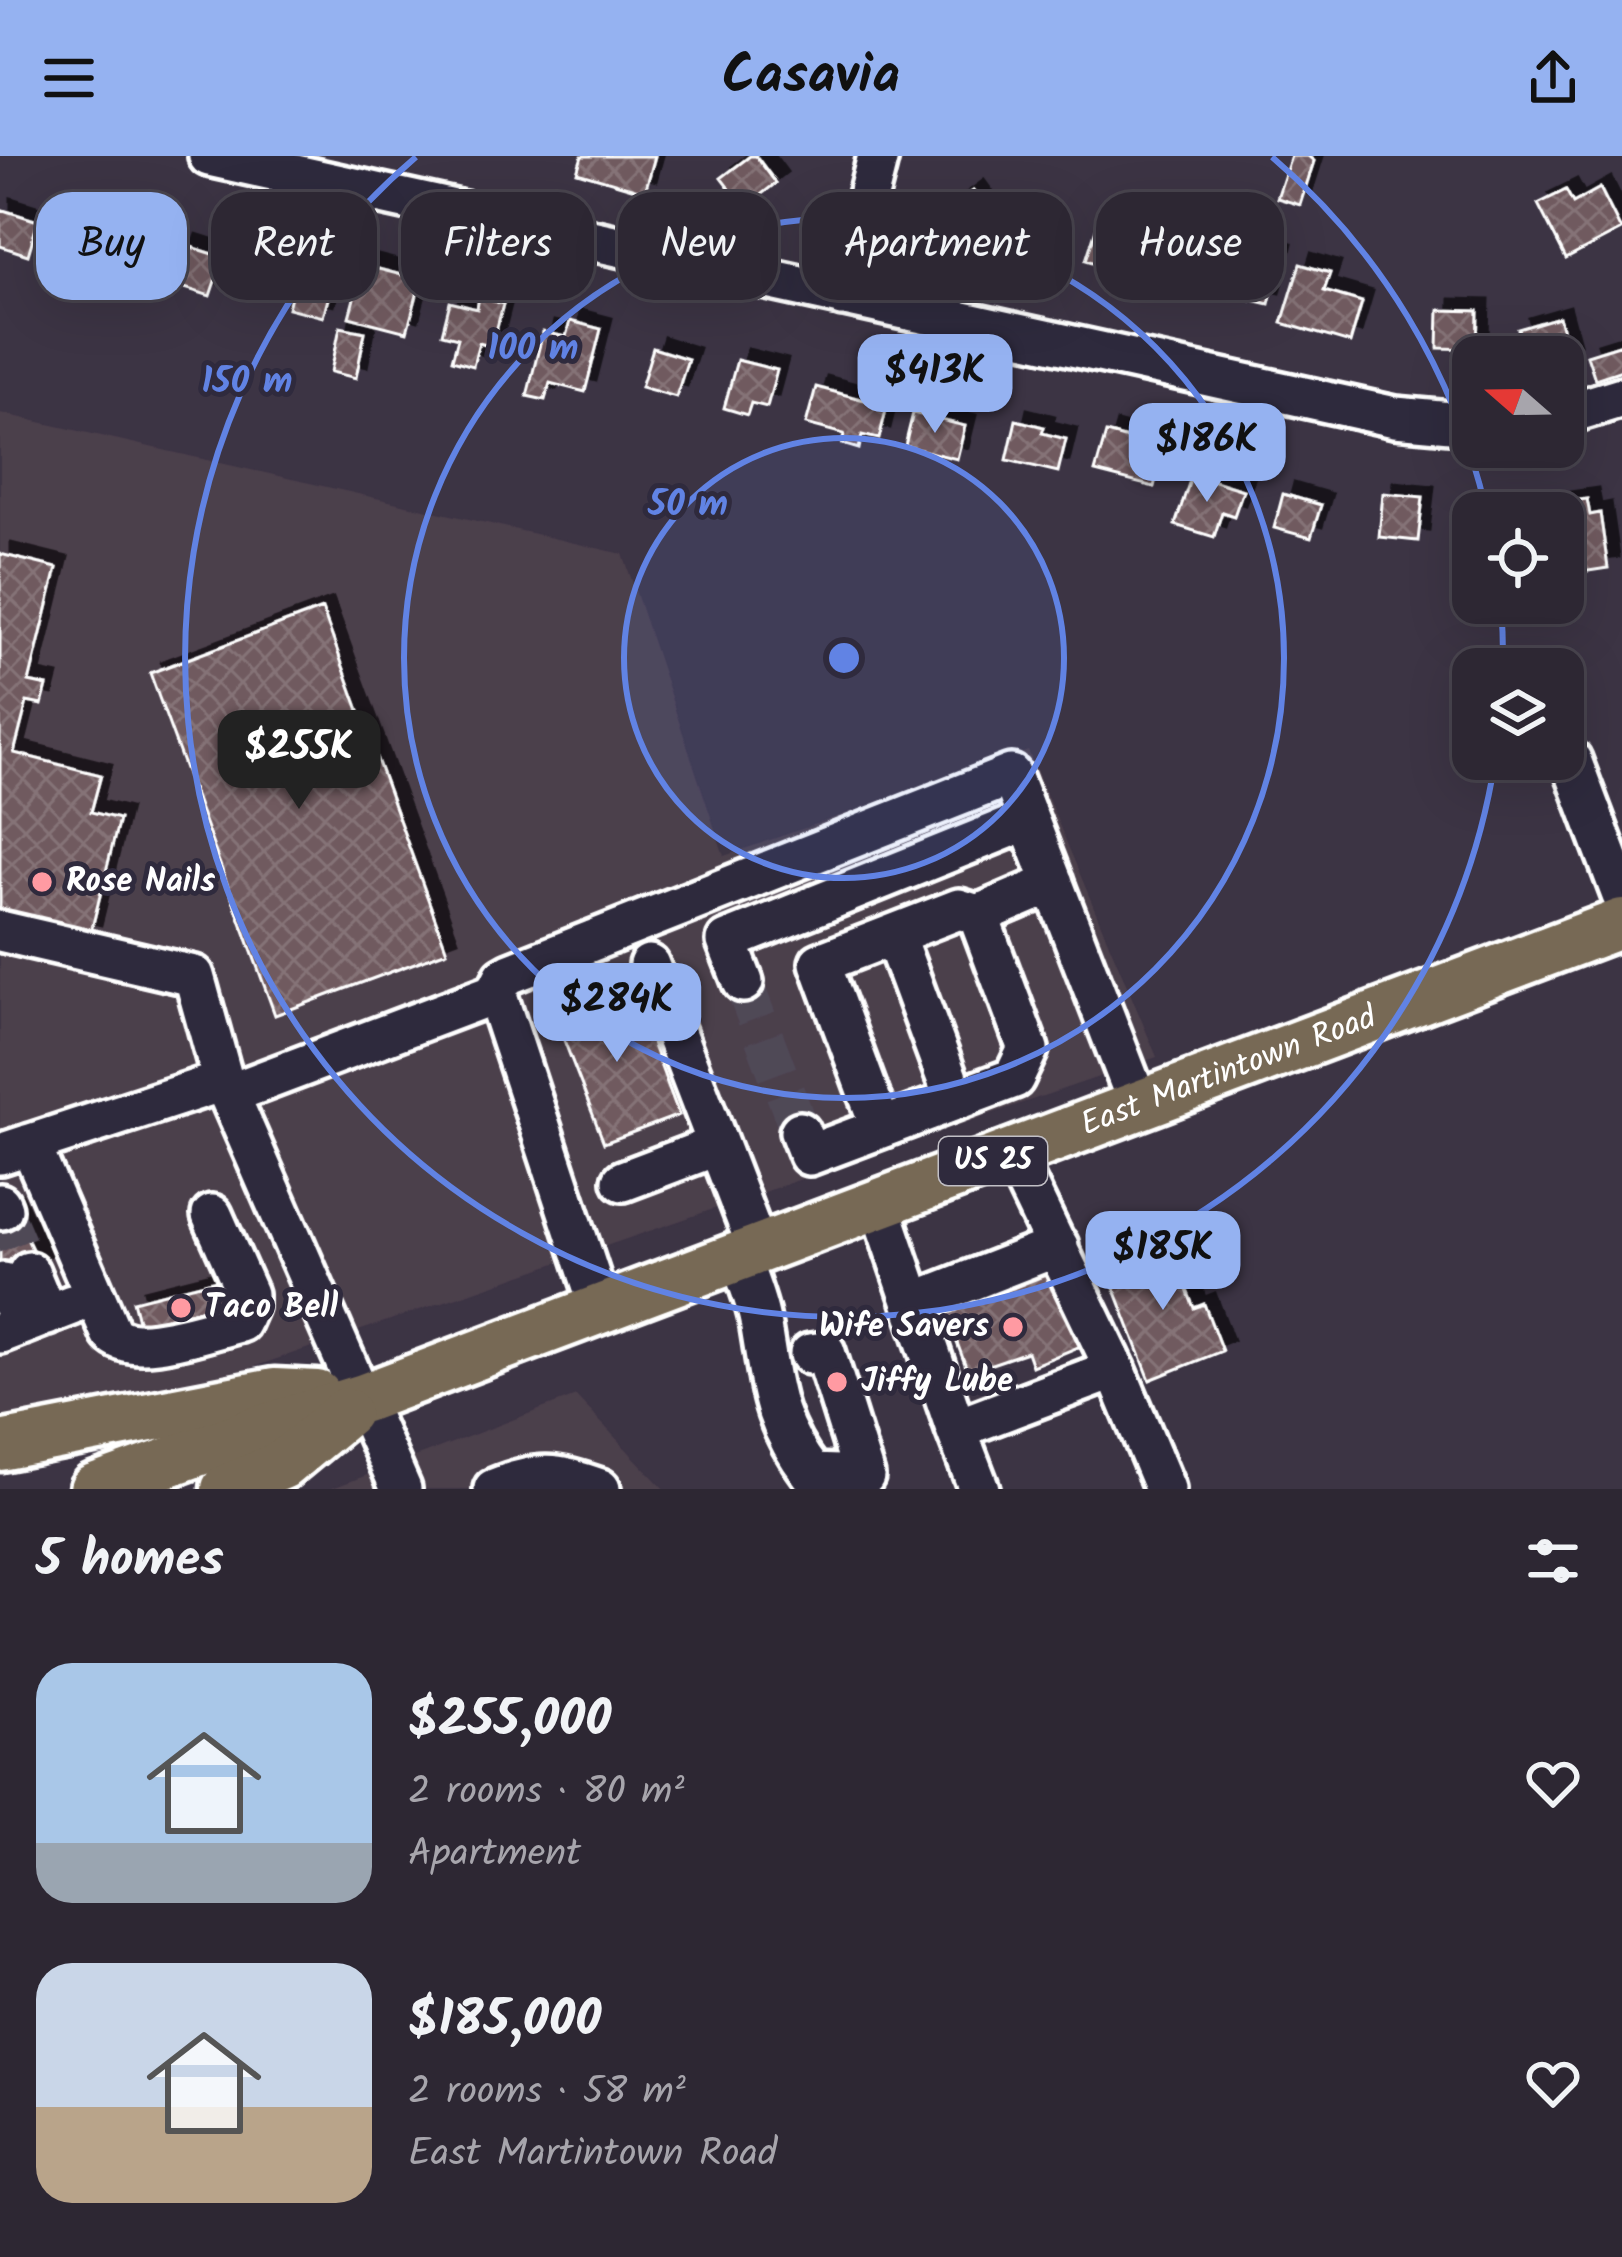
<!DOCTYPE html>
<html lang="en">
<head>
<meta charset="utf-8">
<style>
	body { margin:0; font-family:Kalam,sans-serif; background:#39333f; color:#f1f3f6; height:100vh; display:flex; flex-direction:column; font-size:45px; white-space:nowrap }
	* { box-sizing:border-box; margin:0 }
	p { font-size:39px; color:#a7a5ac }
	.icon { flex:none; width:66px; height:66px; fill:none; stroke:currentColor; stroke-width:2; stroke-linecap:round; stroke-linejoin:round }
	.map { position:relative; height:1333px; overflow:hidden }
	.drawer { display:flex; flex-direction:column; background:#2d2733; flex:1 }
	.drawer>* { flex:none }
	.hud { position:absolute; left:36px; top:36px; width:1551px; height:108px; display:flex; gap:24px }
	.needle { width:78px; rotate:290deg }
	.fabs { position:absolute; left:1452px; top:180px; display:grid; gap:24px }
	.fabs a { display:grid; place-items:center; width:132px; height:132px; border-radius:24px; background:#2d2733; box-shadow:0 12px 48px #0002,0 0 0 3px #48444e; font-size:60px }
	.price { position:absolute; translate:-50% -102px; padding:0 27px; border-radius:24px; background:#95b2f1; color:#111; font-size:39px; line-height:78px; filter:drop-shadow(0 3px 6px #0008) }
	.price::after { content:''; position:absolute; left:50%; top:72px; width:36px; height:27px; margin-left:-18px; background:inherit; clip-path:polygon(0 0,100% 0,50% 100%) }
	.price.active { background:#222; color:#fff }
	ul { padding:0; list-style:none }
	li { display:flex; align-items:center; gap:36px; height:300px; padding:0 36px }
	li span { display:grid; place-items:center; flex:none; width:336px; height:240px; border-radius:36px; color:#555 }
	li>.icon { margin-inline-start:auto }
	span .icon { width:144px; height:144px; fill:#fffc; stroke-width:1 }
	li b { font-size:51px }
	h2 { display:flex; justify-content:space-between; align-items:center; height:144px; padding:0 36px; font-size:51px }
	.chip { padding:0 42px; border-radius:36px; background:#2d2733; box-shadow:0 12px 48px #0002,0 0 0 3px #48444e; font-size:42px; line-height:108px }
	.chip.active { background:#95b2f1; color:#111 }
	header { display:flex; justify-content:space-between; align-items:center; height:156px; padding:0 36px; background:#95b2f1; color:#111; font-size:54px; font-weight:800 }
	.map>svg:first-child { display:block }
	.built { fill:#4c3f4c }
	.building { fill:url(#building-cross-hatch); stroke:#fff; stroke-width:3; filter:url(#shadow) }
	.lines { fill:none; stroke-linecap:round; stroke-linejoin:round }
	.minor-tunnel { stroke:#504857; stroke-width:39; stroke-dasharray:39 20; stroke-linecap:butt }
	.minor-casing { stroke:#fff; stroke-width:48 }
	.major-casing { stroke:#fff; stroke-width:57 }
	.minor { stroke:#2f2a3d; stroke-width:39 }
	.major { stroke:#776954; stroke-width:48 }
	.ring { fill:none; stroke:#6183e4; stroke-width:6 }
	.poi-dot { fill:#ff9aa2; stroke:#2f2a3d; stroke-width:4.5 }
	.labels { text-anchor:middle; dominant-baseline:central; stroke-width:10; stroke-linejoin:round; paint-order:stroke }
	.shield { fill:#2f2a3d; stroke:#c1bfc5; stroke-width:3 }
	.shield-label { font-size:30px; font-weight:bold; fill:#fff }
	.poi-label { font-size:33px; font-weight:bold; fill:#fff; stroke:#2f2a3d; text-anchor:start }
	.street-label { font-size:33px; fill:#fff; stroke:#2f2a3d }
	.centre { fill:#6183e4; stroke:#2f2a3d; stroke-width:6 }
	.ring-label { font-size:36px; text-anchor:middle; font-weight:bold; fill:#6183e4; stroke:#2f2a3d; stroke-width:10; stroke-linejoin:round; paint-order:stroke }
</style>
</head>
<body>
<header><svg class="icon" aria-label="menu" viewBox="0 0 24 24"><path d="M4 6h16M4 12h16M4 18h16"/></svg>Casavia<svg class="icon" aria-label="share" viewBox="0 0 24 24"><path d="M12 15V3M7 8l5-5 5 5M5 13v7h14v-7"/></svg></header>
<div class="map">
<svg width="1622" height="1333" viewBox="0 0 1622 1333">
	<defs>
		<pattern id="building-cross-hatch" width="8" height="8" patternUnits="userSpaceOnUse" patternTransform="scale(3)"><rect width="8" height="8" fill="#705a5f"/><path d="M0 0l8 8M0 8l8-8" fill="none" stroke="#857377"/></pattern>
		<filter id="shadow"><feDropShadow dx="11" dy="-11" stdDeviation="0" flood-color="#0009"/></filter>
	</defs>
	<rect width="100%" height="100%" fill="#3c3444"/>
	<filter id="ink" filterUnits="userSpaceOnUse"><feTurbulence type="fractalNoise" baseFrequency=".00833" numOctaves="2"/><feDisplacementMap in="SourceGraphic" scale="24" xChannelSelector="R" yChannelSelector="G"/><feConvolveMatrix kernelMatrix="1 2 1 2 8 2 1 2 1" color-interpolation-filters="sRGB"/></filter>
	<g filter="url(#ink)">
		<!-- built -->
		<path class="built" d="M0,257L623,398L724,700L1028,595L1157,901L227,1220L0,1263Z
			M576,1240L664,1333H330Z"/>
		<!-- building -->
		<path class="building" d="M582,0H655L645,36L577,16Z
			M750,0H756L776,27L744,52L721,22Z
			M1291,0H1308L1314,5L1300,49L1277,42Z
			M1600,32L1621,74L1566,103L1538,48L1566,34L1573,47Z
			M973,35L1008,83L977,106L942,58Z
			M0,53L38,65L28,99L0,90Z
			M79,70L142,82L134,123L71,110Z
			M1097,70L1148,87L1138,120L1086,104Z
			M287,83L316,90L312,104L337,110L323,161L288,152L292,136L274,131Z
			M185,89L223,101L210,140L172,128Z
			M1260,93L1281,98L1269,148L1213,135L1222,98L1257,107Z
			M1300,108L1330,117L1324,135L1362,146L1350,187L1282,167Z
			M363,109L421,124L407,176L349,161Z
			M479,141L503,148L492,191L479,187L473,210L452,204L458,182L442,178L450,146L477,153Z
			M1439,154L1478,155L1477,193L1438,192Z
			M1559,161L1569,198L1526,201L1518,173Z
			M570,165L601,173L585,236L550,227L545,244L527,240L543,176L566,181Z
			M340,171L365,176L356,222L331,216Z
			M1622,188V214L1595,223L1587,199Z
			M653,192L688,203L676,241L641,231Z
			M737,204L777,214L767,251L751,247L747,259L724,252Z
			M816,231L887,250L879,283L862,279L859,293L842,288L844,278L806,268Z
			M913,257L965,270L957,303L905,290Z
			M1016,264L1044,271L1042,277L1066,283L1058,316L1007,304Z
			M1106,277L1164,293L1154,331L1095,316Z
			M1192,318L1243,334L1234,360L1222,356L1214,381L1175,369Z
			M1383,337L1423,341L1418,385L1379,381Z
			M1283,338L1321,349L1311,382L1274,372Z
			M1473,343L1513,347L1512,357H1473V380L1470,379Z
			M1587,343L1590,359L1600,357L1608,412L1569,418L1559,347Z
			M0,398L57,412L29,526L47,530L42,549L27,546L14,597L101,619L91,656L119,663L90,780L0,758Z
			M322,453L447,795L275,859L150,517Z
			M631,831L679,959L604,987L555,861Z
			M11,1049L40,1110L0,1129V1054Z
			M1169,1088L1194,1152L1204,1148L1222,1195L1150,1224L1107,1113Z
			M1035,1110L1038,1119L1053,1113L1081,1190L1032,1210L1027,1196L968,1216L944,1152Z
			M220,1123L229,1159L142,1181L133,1145Z"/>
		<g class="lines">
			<!-- minor-tunnel -->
			<path class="minor-tunnel" d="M743,826L800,976
				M2,1053L29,1116"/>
			<defs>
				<path id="minor" d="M209,0L1395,261L1473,268
					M843,140L878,0
					M1563,259L1622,241
					M1571,604L1622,739
					M978,759L1053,727
					M0,775L194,820L223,925L0,998
					M894,779L955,944
					M649,809L758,1093
					M743,826L727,785L1028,664
					M496,837L504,821L511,817L1011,619L1139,950
					M223,925L401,1333
					M229,938L496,837L600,1152
					M800,976L809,999L1014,922L1028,893L978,759L959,753L820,807L881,972
					M30,988L111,1177C134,1202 209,1173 240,1166L247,1150V1138L212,1059
					M623,1025L718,989
					M0,1048L2,1053
					M879,1048L956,1273L1115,1213L1012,998
					M739,1100C746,1121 756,1143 760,1165C771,1228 771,1265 812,1318L864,1320L825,1196L810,1198
					M29,1116L47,1159
					M4,1127L21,1169
					M913,1147L1058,1090
					M0,1177L72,1149
					M1115,1213L1165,1333
					M956,1273L979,1333
					M494,1333C539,1315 554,1317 600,1333"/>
				<g id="major">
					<path d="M0,1290L274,1237L317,1239"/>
					<path id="s1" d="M94,1333L250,1277L364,1242L1622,767"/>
					<path d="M226,1333L282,1309L346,1256"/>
				</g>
			</defs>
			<!-- minor casing -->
			<use href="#minor" class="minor-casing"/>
			<!-- major casing -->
			<use href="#major" class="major-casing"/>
			<!-- minor -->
			<use href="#minor" class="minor"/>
			<!-- major -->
			<use href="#major" class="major"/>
		</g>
	</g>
	<!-- distance rings -->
	<circle cx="844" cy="502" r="220" fill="#6183e4" fill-opacity=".12"/>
	<g class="ring">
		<circle cx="844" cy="502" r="220"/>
		<circle cx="844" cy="502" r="440"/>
		<path d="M1495 605A659 659 0 1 1 416 1M1272 1A659 659 0 0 1 1486 354M1501 450A659 659 0 0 1 1503 508"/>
	</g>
	<!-- markers -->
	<g class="poi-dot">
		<circle cx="42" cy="726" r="12"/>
		<circle cx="181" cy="1152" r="12"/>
		<circle cx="1013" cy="1171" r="12"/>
		<circle cx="837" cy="1226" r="12"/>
	</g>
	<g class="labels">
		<!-- shield labels -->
		<rect class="shield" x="939" y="981" width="108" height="48" rx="9"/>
		<g class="shield-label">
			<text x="993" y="1005">US 25</text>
		</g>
		<!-- poi labels -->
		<g class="poi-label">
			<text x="66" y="726">Rose Nails</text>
			<text x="205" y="1152">Taco Bell</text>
			<text x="989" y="1171" text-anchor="end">Wife Savers</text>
			<text x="861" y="1226">Jiffy Lube</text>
		</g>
		<!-- street labels -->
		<g class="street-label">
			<text stroke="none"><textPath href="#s1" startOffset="1209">East Martintown Road</textPath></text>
		</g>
	</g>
	<circle cx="844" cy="502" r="18" class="centre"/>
	<g class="ring-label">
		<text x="533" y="203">100 m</text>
		<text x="247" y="236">150 m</text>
		<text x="688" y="359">50 m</text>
	</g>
</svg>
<div class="fabs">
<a><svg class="needle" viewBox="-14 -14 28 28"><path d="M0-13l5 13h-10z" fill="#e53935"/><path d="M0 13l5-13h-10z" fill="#a7a5ac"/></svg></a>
<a><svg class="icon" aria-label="locate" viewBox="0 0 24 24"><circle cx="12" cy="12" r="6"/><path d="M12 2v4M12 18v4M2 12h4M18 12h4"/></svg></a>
<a><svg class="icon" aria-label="layers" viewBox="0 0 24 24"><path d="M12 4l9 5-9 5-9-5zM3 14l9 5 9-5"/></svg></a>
</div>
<b class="price" style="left:935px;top:280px">$413K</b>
<b class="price" style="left:1207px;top:349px">$186K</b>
<b class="price active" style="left:299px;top:656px">$255K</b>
<b class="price" style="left:617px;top:909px">$284K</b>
<b class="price" style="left:1163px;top:1157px">$185K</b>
<div class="hud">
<a class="chip active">Buy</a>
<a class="chip">Rent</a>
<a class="chip">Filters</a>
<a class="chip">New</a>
<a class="chip">Apartment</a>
<a class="chip">House</a>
</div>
</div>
<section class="drawer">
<h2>5 homes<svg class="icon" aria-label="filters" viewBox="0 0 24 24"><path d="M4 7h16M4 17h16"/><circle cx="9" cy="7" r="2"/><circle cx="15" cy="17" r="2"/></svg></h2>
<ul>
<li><span style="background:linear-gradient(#a9c7e8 75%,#9aa5b1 0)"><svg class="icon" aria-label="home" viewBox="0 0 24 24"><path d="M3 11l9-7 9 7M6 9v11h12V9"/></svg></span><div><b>$255,000</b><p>2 rooms · 80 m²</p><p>Apartment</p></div><svg class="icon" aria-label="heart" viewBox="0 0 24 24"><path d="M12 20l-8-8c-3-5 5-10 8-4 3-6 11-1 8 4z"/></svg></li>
<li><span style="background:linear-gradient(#c9d6e8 60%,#b9a48a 0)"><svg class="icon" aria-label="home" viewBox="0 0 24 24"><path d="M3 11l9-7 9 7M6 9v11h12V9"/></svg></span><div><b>$185,000</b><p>2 rooms · 58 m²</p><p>East Martintown Road</p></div><svg class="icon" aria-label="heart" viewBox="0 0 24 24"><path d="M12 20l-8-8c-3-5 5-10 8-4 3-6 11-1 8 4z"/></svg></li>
</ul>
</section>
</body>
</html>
